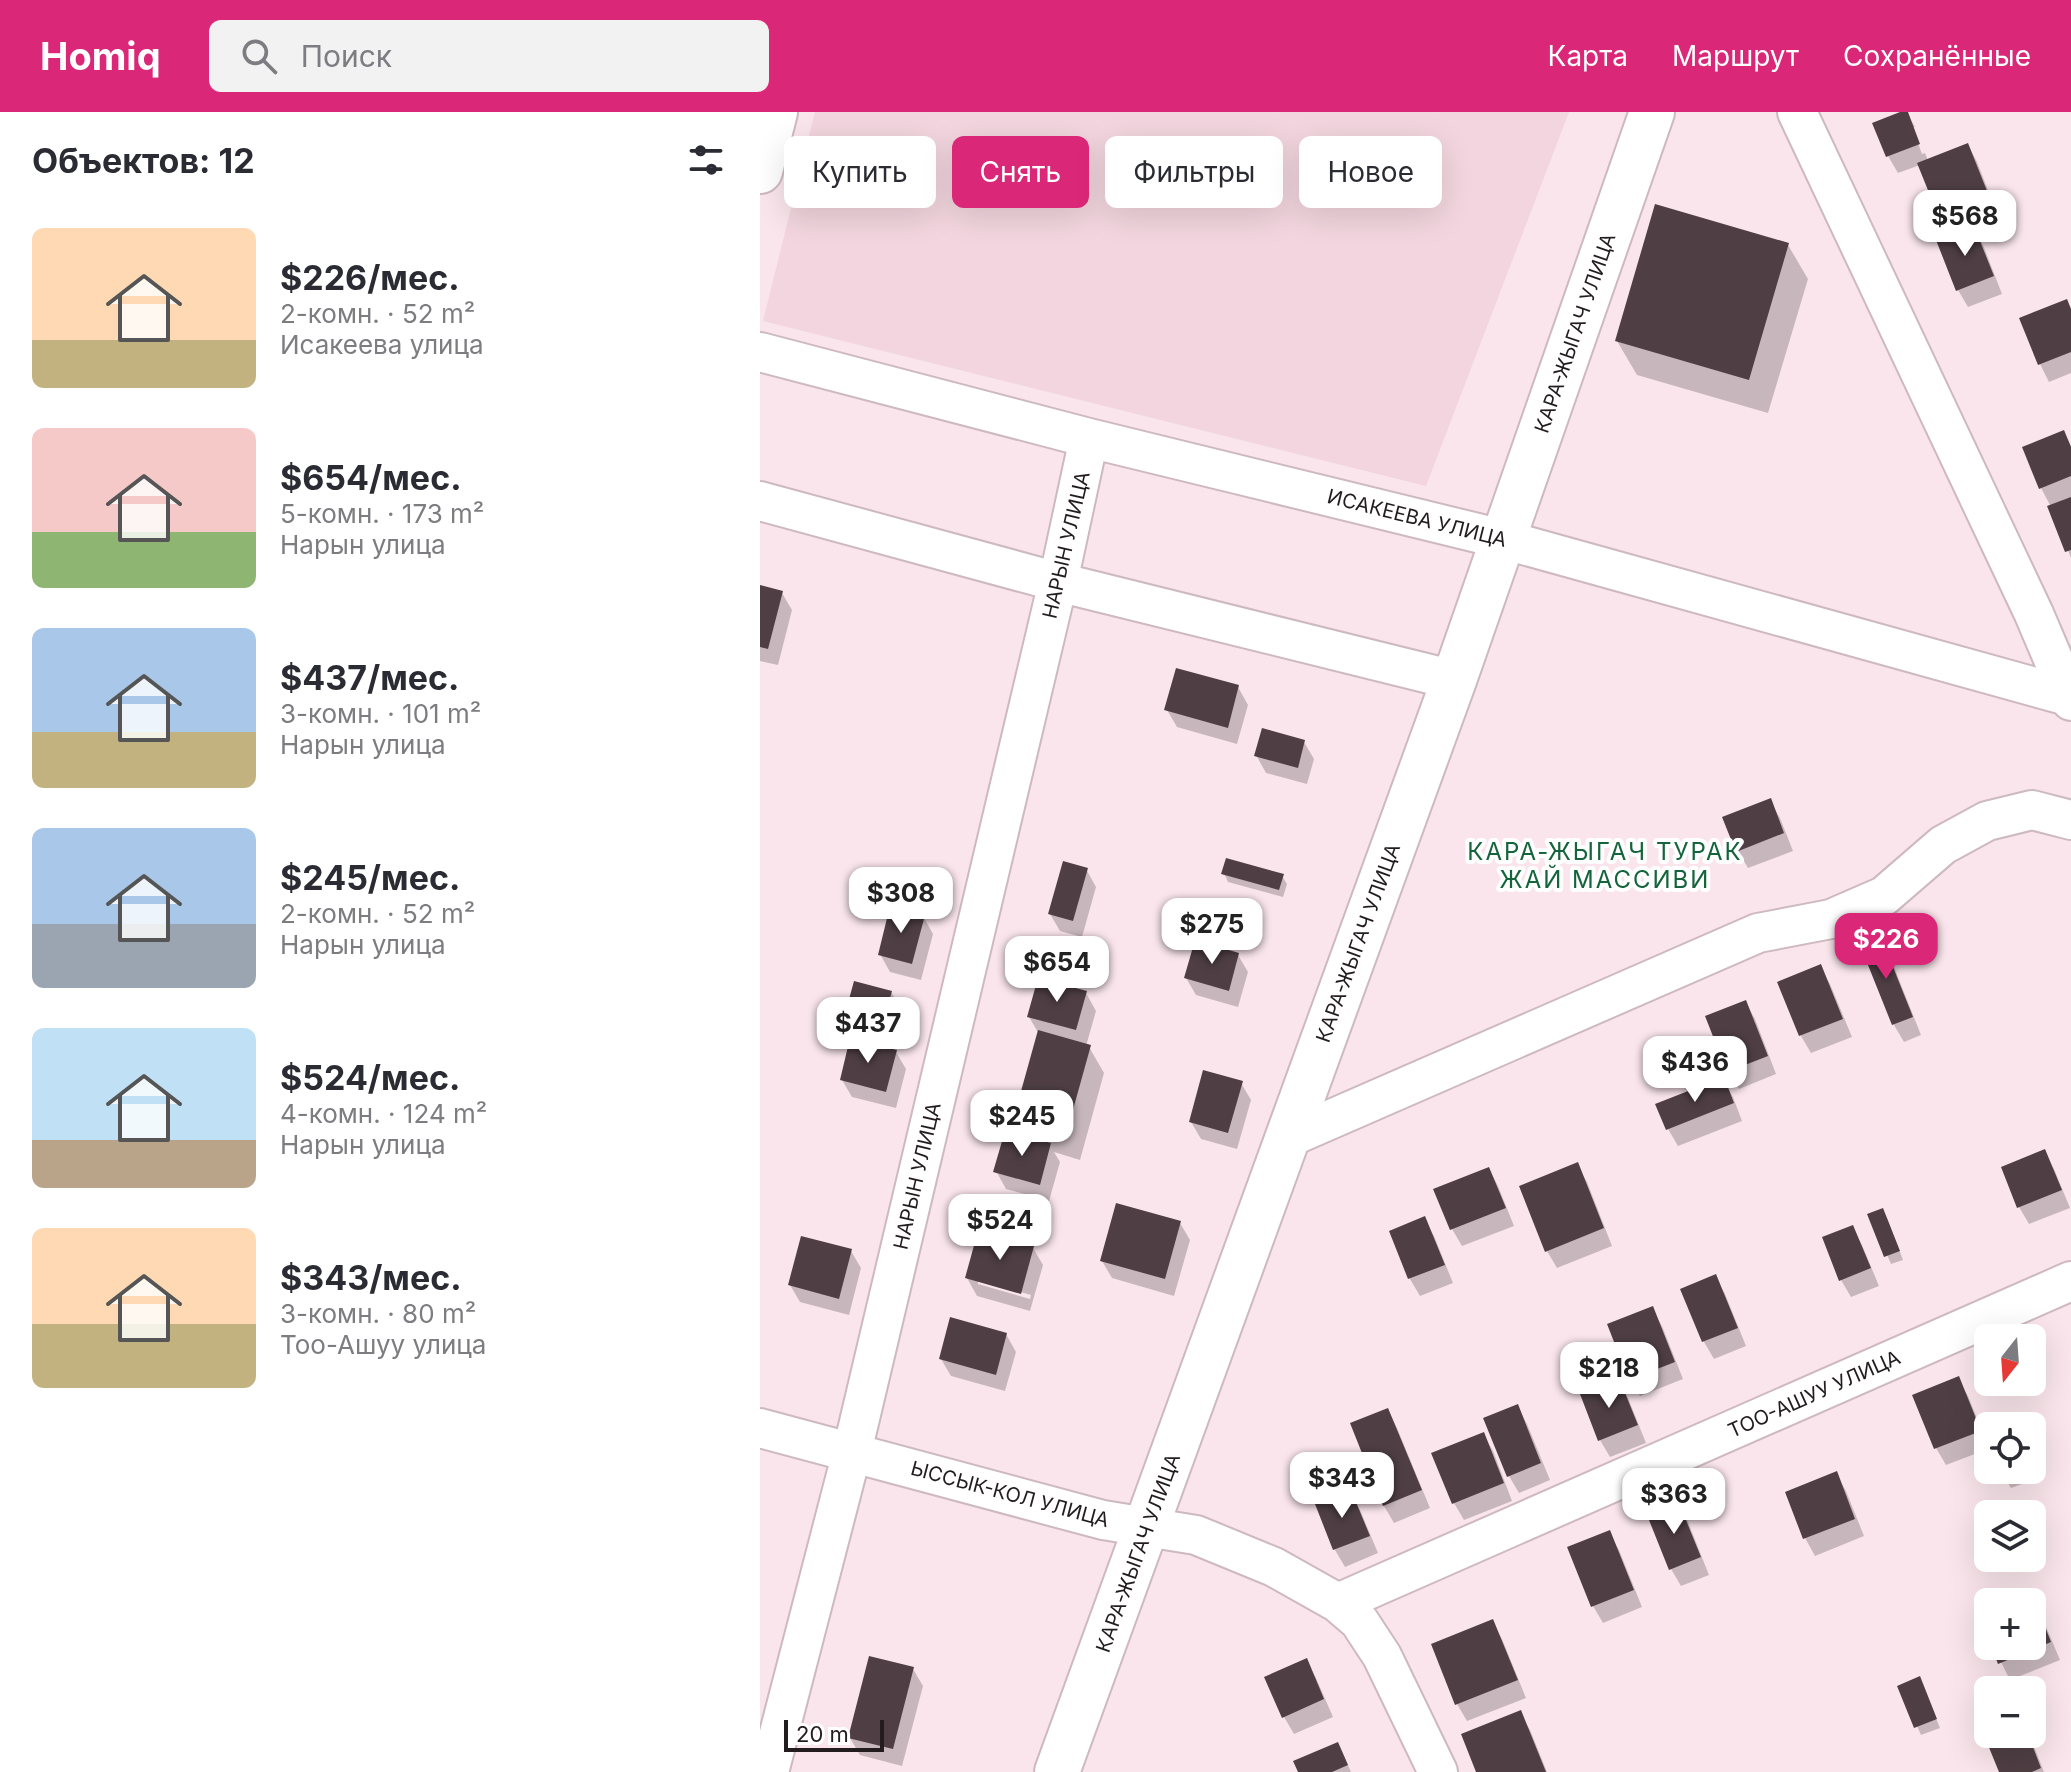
<!DOCTYPE html>
<html lang="ru">
<head>
<meta charset="utf-8">
<style>
	body { margin:0; font-family:Inter,sans-serif; background:#f2f2f3; color:#2b2b33; height:100vh; display:flex; flex-direction:column; font-size:30px; white-space:nowrap }
	* { box-sizing:border-box; margin:0 }
	p { font-size:26px; color:#7c7c81 }
	.icon { flex:none; width:44px; height:44px; fill:none; stroke:currentColor; stroke-width:2; stroke-linecap:round; stroke-linejoin:round }
	.map { position:relative; flex:1; overflow:hidden }
	.drawer { display:flex; flex-direction:column; background:#fff; width:760px }
	.drawer>* { flex:none }
	.banner { position:absolute; left:24px; top:24px; width:760px; height:72px; display:flex; gap:16px }
	.needle { width:52px; rotate:197deg }
	.buttons { position:absolute; left:1214px; top:1212px; display:grid; gap:16px }
	.buttons a { display:grid; place-items:center; width:72px; height:72px; border-radius:12px; background:#fff; box-shadow:0 8px 32px #0002; font-size:40px }
	.scale { position:absolute; left:24px; bottom:20px; width:100px; box-sizing:border-box; padding-left:8px; border:4px solid #231c1e; border-top:0; font-size:22px; line-height:28px; white-space:nowrap; color:#231c1e; -webkit-text-stroke:6px #fff; paint-order:stroke }
	.price { position:absolute; translate:-50% -68px; padding:0 18px; border-radius:16px; background:#fff; color:#222; font-size:26px; line-height:52px; filter:drop-shadow(0 2px 4px #0008) }
	.price::after { content:''; position:absolute; left:50%; top:48px; width:24px; height:18px; margin-left:-12px; background:inherit; clip-path:polygon(0 0,100% 0,50% 100%) }
	.price.on { background:#db2777; color:#fff }
	ul { padding:0; list-style:none }
	li { display:flex; align-items:center; gap:24px; height:200px; padding:0 32px }
	li span { display:grid; place-items:center; flex:none; width:224px; height:160px; border-radius:12px; color:#555 }
	li>.icon { margin-inline-start:auto }
	span .icon { width:96px; height:96px; fill:#fffc; stroke-width:1 }
	li b { font-size:34px }
	h2 { display:flex; justify-content:space-between; align-items:center; height:96px; padding:0 32px; font-size:34px }
	.pill { padding:0 28px; border-radius:12px; background:#fff; box-shadow:0 8px 32px #0002; font-size:28px; line-height:72px }
	.pill.on { background:#db2777; color:#fff }
	header { display:flex; align-items:center; gap:48px; box-sizing:border-box; height:112px; padding:0 40px; background:#db2777; color:#fff }
	header strong { font-size:38px }
	nav { display:flex; gap:44px; margin-inline-start:auto; font-size:28px }
	.search { width:560px; height:72px; background:#f2f2f3; display:flex; align-items:center; gap:20px; box-sizing:border-box; padding:0 28px; border-radius:12px; color:#7c7c81; font-size:30px }
	main { display:flex; flex:1; min-height:0 }
	.map>svg:first-child { display:block }
	.built { fill:#f2d5de }
	.shadow { fill:#0003; fill-rule:evenodd }
	.building { fill:#4f3f44 }
	.lines { fill:none; stroke-linecap:round; stroke-linejoin:round }
	.minor-casing { stroke:#cdb9bf; stroke-width:42 }
	.tertiary-casing { stroke:#cdb9bf; stroke-width:48 }
	.minor { stroke:#fff; stroke-width:38 }
	.tertiary { stroke:#fff; stroke-width:44 }
	.labels { text-anchor:middle; dominant-baseline:central; stroke-width:8; stroke-linejoin:round; paint-order:stroke }
	.street-label { font-size:20px; fill:#231c1e; stroke:#fff }
	.quarter-label { font-size:24px; letter-spacing:2px; fill:#15643b; stroke:#fff }
</style>
</head>
<body>
<header>
<strong>Homiq</strong>
<div class="search"><svg class="icon" aria-label="search" viewBox="0 0 24 24"><circle cx="10" cy="10" r="6"/><path d="M15 15l6 6"/></svg>Поиск</div>
<nav><a>Карта</a><a>Маршрут</a><a>Сохранённые</a></nav>
</header>
<main>
<section class="drawer">
<h2>Объектов: 12<svg class="icon" aria-label="filters" viewBox="0 0 24 24"><path d="M4 7h16M4 17h16"/><circle cx="9" cy="7" r="2"/><circle cx="15" cy="17" r="2"/></svg></h2>
<ul>
<li><span style="background:linear-gradient(#ffd9b3 70%,#c2b280 0)"><svg class="icon" aria-label="home" viewBox="0 0 24 24"><path d="M3 11l9-7 9 7M6 9v11h12V9"/></svg></span><div><b>$226/мес.</b><p>2-комн. · 52 m²</p><p>Исакеева улица</p></div></li>
<li><span style="background:linear-gradient(#f6c9c9 65%,#8fb573 0)"><svg class="icon" aria-label="home" viewBox="0 0 24 24"><path d="M3 11l9-7 9 7M6 9v11h12V9"/></svg></span><div><b>$654/мес.</b><p>5-комн. · 173 m²</p><p>Нарын улица</p></div></li>
<li><span style="background:linear-gradient(#a9c7e8 65%,#c2b280 0)"><svg class="icon" aria-label="home" viewBox="0 0 24 24"><path d="M3 11l9-7 9 7M6 9v11h12V9"/></svg></span><div><b>$437/мес.</b><p>3-комн. · 101 m²</p><p>Нарын улица</p></div></li>
<li><span style="background:linear-gradient(#a9c7e8 60%,#9aa5b1 0)"><svg class="icon" aria-label="home" viewBox="0 0 24 24"><path d="M3 11l9-7 9 7M6 9v11h12V9"/></svg></span><div><b>$245/мес.</b><p>2-комн. · 52 m²</p><p>Нарын улица</p></div></li>
<li><span style="background:linear-gradient(#bfe0f5 70%,#b9a48a 0)"><svg class="icon" aria-label="home" viewBox="0 0 24 24"><path d="M3 11l9-7 9 7M6 9v11h12V9"/></svg></span><div><b>$524/мес.</b><p>4-комн. · 124 m²</p><p>Нарын улица</p></div></li>
<li><span style="background:linear-gradient(#ffd9b3 60%,#c2b280 0)"><svg class="icon" aria-label="home" viewBox="0 0 24 24"><path d="M3 11l9-7 9 7M6 9v11h12V9"/></svg></span><div><b>$343/мес.</b><p>3-комн. · 80 m²</p><p>Тоо-Ашуу улица</p></div></li>
</ul>
</section>
<div class="map">
<svg width="1311" height="1660" viewBox="0 0 1311 1660">
	<rect width="100%" height="100%" fill="#f9e5eb"/>
	<!-- built -->
	<path class="built" d="M55,0H809L666,374L3,209Z"/>
	<!-- shadow -->
	<path class="shadow" d="M1146,0L1155,15H1152L1162,42L1165,41L1168,49L1208,33L1217,50L1237,101L1189,120L1180,102L1160,53L1138,61L1128,44Z
		M1213,116L1223,133L1242,182L1208,195L1198,178L1179,130Z
		M1028,133L1048,167L1008,301L877,263L857,229Z
		M1311,198V261L1289,270L1280,252L1262,207Z
		M1304,321L1311,334V446L1291,395L1281,376Z
		M0,475L22,481L32,498L18,553L0,549Z
		M478,575L488,593L477,632L417,615L407,598Z
		M544,630L554,647L547,672L506,661L496,643Z
		M1010,689L1020,706L1033,739L988,756L978,739Z
		M326,757L336,775L322,825L300,819L290,802Z
		M464,761L522,764L527,772L523,785L468,770Z
		M163,804L173,822L161,868L130,860L120,842Z
		M1120,828L1130,845L1161,923L1144,930L1134,913L1103,835Z
		M478,843L488,860L478,895L436,883L426,866Z
		M1060,855L1070,872L1092,925L1051,941L1041,924L1020,871Z
		M131,880L136,888L130,908L95,899L90,891Z
		M326,881L336,899L326,934L329,935L344,961L320,1048L294,1040L300,1050L289,1089L246,1077L236,1059L266,1026L255,1007L279,922L269,905Z
		M985,890L995,907L1016,962L979,977L969,960L948,905Z
		M136,940L146,957L136,996L92,985L82,968Z
		M963,968L973,985L982,1009L918,1034L908,1017Z
		M481,971L491,988L477,1037L441,1027L431,1010Z
		M1284,1040L1294,1057L1310,1096L1269,1112L1259,1095L1243,1056Z
		M817,1053L827,1070L852,1134L797,1156L787,1139Z
		M729,1057L738,1074L754,1114L702,1134L692,1117L676,1078Z
		M1110,1103L1127,1106L1143,1148L1131,1152Z
		M664,1107L674,1124L693,1171L660,1184L650,1167L631,1120Z
		M420,1111L430,1128L414,1184L352,1166L342,1149Z
		M1092,1116L1102,1133L1119,1174L1091,1185L1081,1168Z
		M273,1136L283,1153L270,1199L217,1184L207,1166ZM218,1168L271,1183L270,1187L218,1172Z
		M91,1139L101,1156L89,1203L40,1190L30,1173Z
		M955,1165L965,1182L986,1234L954,1247L944,1230L923,1178Z
		M892,1197L902,1214L923,1267L880,1284L870,1267Z
		M246,1222L256,1240L245,1279L191,1264L181,1247Z
		M1198,1267L1208,1284L1223,1321L1228,1319V1337L1186,1353L1176,1336Z
		M858,1269L868,1286L886,1331L850,1345L840,1328Z
		M757,1294L767,1312L790,1368L759,1381L749,1364Z
		M628,1298L637,1316L670,1396L634,1411L624,1394L592,1312Z
		M723,1322L733,1339L752,1389L704,1408L694,1391Z
		M1240,1358H1272L1275,1367L1251,1376Z
		M1076,1362L1086,1379L1104,1424L1055,1444L1045,1426L1027,1381Z
		M590,1380L600,1398L618,1441L585,1455L575,1438L558,1393Z
		M918,1393L928,1410L949,1463L921,1474L911,1457L890,1404Z
		M849,1421L859,1438L882,1495L843,1511L833,1494Z
		M1272,1487L1282,1505L1300,1548L1250,1568L1233,1534H1272V1490H1266Z
		M732,1510L742,1527L766,1586L707,1609L697,1592Z
		M546,1549L556,1566L573,1605L534,1622L524,1605Z
		M153,1557L163,1574L142,1654L100,1643L90,1626Z
		M1140,1575H1163L1180,1616L1161,1623Z
		M760,1601L770,1618L787,1660H719Z
		M1228,1609V1622H1269L1284,1660H1241L1222,1612Z
		M582,1640L591,1660H540Z"/>
	<!-- building -->
	<path class="building" d="M1140,0H1148L1160,32L1126,45L1112,11Z
		M1208,31L1229,84L1178,103L1157,51Z
		M895,92L1029,131L989,268L855,229Z
		M1214,114L1234,164L1196,179L1176,128Z
		M1307,187L1311,197V240L1278,253L1259,206Z
		M1304,318L1311,335V364L1279,377L1262,335Z
		M1311,385V438L1305,440L1287,394Z
		M0,473L23,479L8,537L0,535Z
		M416,556L479,573L468,616L404,598Z
		M502,616L545,628L538,656L494,644Z
		M1011,686L1024,721L976,740L962,705Z
		M466,746L524,762L519,778L461,762Z
		M303,749L328,756L313,809L288,802Z
		M130,794L165,803L152,852L118,843Z
		M1121,825L1153,905L1132,913L1100,833Z
		M435,828L479,841L469,879L424,866Z
		M1061,852L1083,907L1039,924L1017,870Z
		M278,866L327,879L316,918L267,905Z
		M94,869L132,879L126,901L88,891Z
		M986,888L1008,944L967,960L945,904Z
		M278,918L331,933L306,1023L253,1008Z
		M90,926L137,938L126,980L80,968Z
		M443,958L483,969L468,1021L429,1010Z
		M964,965L974,991L906,1018L895,992Z
		M245,1019L291,1031L280,1073L233,1060Z
		M1285,1037L1302,1078L1257,1096L1241,1055Z
		M818,1050L844,1116L785,1140L759,1074Z
		M729,1055L746,1096L690,1118L673,1077Z
		M356,1091L421,1109L405,1167L340,1149Z
		M1123,1096L1140,1139L1124,1145L1107,1102Z
		M665,1104L685,1153L648,1167L629,1119Z
		M1093,1113L1111,1156L1079,1169L1062,1125Z
		M218,1119L274,1134L261,1182L205,1166Z
		M41,1124L92,1137L79,1187L28,1173Z
		M956,1162L978,1216L942,1230L920,1177Z
		M893,1194L915,1250L869,1268L847,1212Z
		M190,1205L247,1221L236,1263L179,1247Z
		M1199,1264L1221,1319L1174,1337L1152,1283Z
		M859,1266L878,1313L838,1329L820,1282Z
		M758,1292L781,1351L747,1365L723,1306Z
		M628,1296L662,1378L623,1394L590,1311Z
		M724,1320L744,1371L692,1392L671,1341Z
		M1077,1359L1095,1407L1043,1427L1025,1380Z
		M591,1378L610,1424L573,1438L555,1392Z
		M919,1391L941,1445L909,1458L887,1403Z
		M850,1418L874,1478L831,1495L807,1435Z
		M1272,1482L1291,1530L1238,1552L1231,1534H1272V1490H1261L1272,1485Z
		M1228,1503V1526L1220,1506Z
		M733,1507L758,1568L695,1593L671,1532Z
		M109,1544L154,1555L133,1637L88,1626Z
		M547,1546L564,1587L522,1606L504,1565Z
		M1160,1564L1177,1607L1154,1616L1137,1574Z
		M761,1598L786,1660H716L701,1622Z
		M1228,1607V1622H1268L1281,1656L1272,1660H1239L1219,1611Z
		M578,1630L588,1653L572,1660H538L533,1649Z"/>
	<g class="lines">
		<defs>
			<path id="minor" d="M1037,0L1274,502L1311,589
				M0,240L329,326L742,427L1311,585
				M0,389L298,470L694,568
				M528,1026L998,821L1071,807L1124,784L1183,733L1227,709L1272,698L1311,708
				M0,1316L343,1408L436,1423L514,1455L578,1491L599,1509L622,1544L678,1660
				M578,1491L1311,1169
				M9,1660L92,1340L298,470L329,326"/>
			<path id="tertiary" d="M0,59L15,0
				M297,1660L694,568L892,0"/>
		</defs>
		<!-- minor casing -->
		<use href="#minor" class="minor-casing"/>
		<!-- tertiary casing -->
		<use href="#tertiary" class="tertiary-casing"/>
		<!-- minor -->
		<use href="#minor" class="minor"/>
		<!-- tertiary -->
		<use href="#tertiary" class="tertiary"/>
	</g>
	<g class="labels">
		<!-- street labels -->
		<g class="street-label">
			<text transform="translate(815 221) rotate(-71)">КАРА-ЖЫГАЧ УЛИЦА</text>
			<text transform="translate(657 406) rotate(14)">ИСАКЕЕВА УЛИЦА</text>
			<text transform="translate(306 433) rotate(-77)">НАРЫН УЛИЦА</text>
			<text transform="translate(598 831) rotate(-70)">КАРА-ЖЫГАЧ УЛИЦА</text>
			<text transform="translate(157 1064) rotate(-77)">НАРЫН УЛИЦА</text>
			<text transform="translate(1054 1282) rotate(-24)">ТОО-АШУУ УЛИЦА</text>
			<text transform="translate(250 1382) rotate(15)">ЫССЫК-КОЛ УЛИЦА</text>
			<text transform="translate(378 1441) rotate(-70)">КАРА-ЖЫГАЧ УЛИЦА</text>
		</g>
		<!-- quarter labels -->
		<g class="quarter-label">
			<text x="845" y="739">КАРА-ЖЫГАЧ ТУРАК<tspan x="845" dy="28">ЖАЙ МАССИВИ</tspan></text>
		</g>
	</g>
</svg>
<div class="buttons">
<a><svg class="needle" viewBox="-14 -14 28 28"><path d="M0-13l5 13h-10z" fill="#e53935"/><path d="M0 13l5-13h-10z" fill="#7c7c81"/></svg></a>
<a><svg class="icon" aria-label="locate" viewBox="0 0 24 24"><circle cx="12" cy="12" r="6"/><path d="M12 2v4M12 18v4M2 12h4M18 12h4"/></svg></a>
<a><svg class="icon" aria-label="layers" viewBox="0 0 24 24"><path d="M12 4l9 5-9 5-9-5zM3 14l9 5 9-5"/></svg></a>
<a>+</a>
<a>−</a>
</div>
<div class="scale">20 m</div>
<b class="price" style="left:1205px;top:146px">$568</b>
<b class="price" style="left:141px;top:823px">$308</b>
<b class="price" style="left:452px;top:854px">$275</b>
<b class="price on" style="left:1126px;top:869px">$226</b>
<b class="price" style="left:297px;top:892px">$654</b>
<b class="price" style="left:108px;top:953px">$437</b>
<b class="price" style="left:935px;top:992px">$436</b>
<b class="price" style="left:262px;top:1046px">$245</b>
<b class="price" style="left:240px;top:1150px">$524</b>
<b class="price" style="left:849px;top:1298px">$218</b>
<b class="price" style="left:582px;top:1408px">$343</b>
<b class="price" style="left:914px;top:1424px">$363</b>
<div class="banner">
<a class="pill">Купить</a>
<a class="pill on">Снять</a>
<a class="pill">Фильтры</a>
<a class="pill">Новое</a>
</div>
</div>
</main>
</body>
</html>
